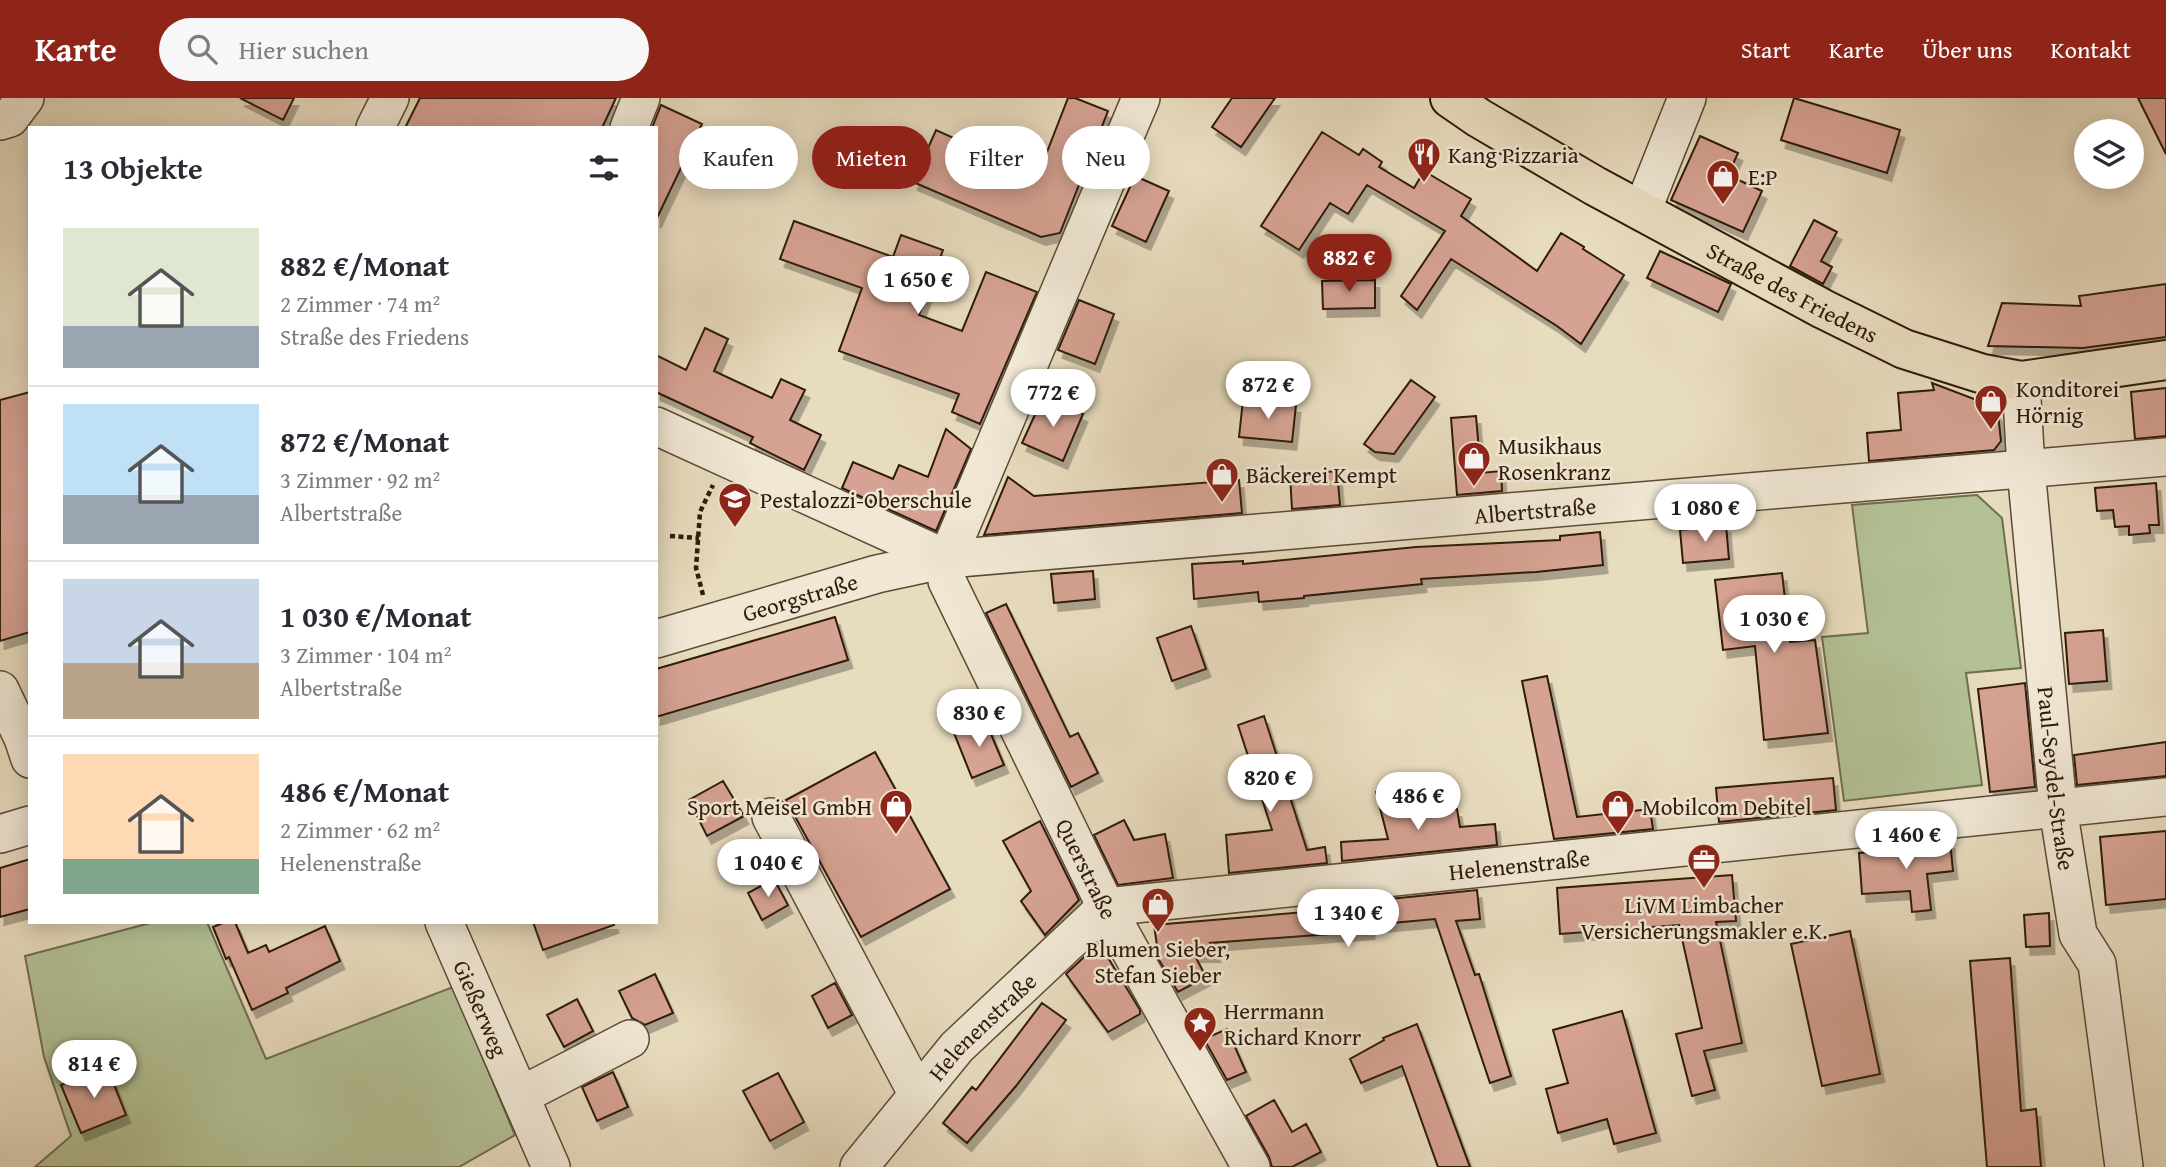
<!DOCTYPE html>
<html lang="de">
<head>
<meta charset="utf-8">
<style>
	body { margin:0; font-family:"Gentium Book Plus",serif; background:#f7f7f7; color:#2b2b33; height:100vh; display:flex; flex-direction:column; font-size:26px; white-space:nowrap }
	* { box-sizing:border-box; margin:0 }
	p { font-size:23px; color:#7c7c81 }
	.icon { flex:none; width:38px; height:38px; fill:none; stroke:currentColor; stroke-width:2; stroke-linecap:round; stroke-linejoin:round }
	.map { position:relative; flex:1; overflow:hidden }
	.sheet { position:absolute; left:28px; top:28px; width:630px; height:798px; display:flex; flex-direction:column; background:#fff; border-radius:0px; box-shadow:0 4px 18px #0003 }
	.sheet>* { flex:none }
	.hud { position:absolute; left:679px; top:28px; width:665px; height:63px; display:flex; gap:14px }
	.buttons { position:absolute; left:2074px; top:21px; display:grid; gap:14px }
	.buttons a { display:grid; place-items:center; width:70px; height:70px; border-radius:50%; background:#fff; box-shadow:0 4px 18px #0003; font-size:35px }
	.price { position:absolute; translate:-50% -60px; padding:0 16px; border-radius:24px; background:#fff; color:#222; font-size:23px; line-height:46px; filter:drop-shadow(0 2px 4px #0008) }
	.price::after { content:''; position:absolute; left:50%; top:42px; width:21px; height:16px; margin-left:-10px; background:inherit; clip-path:polygon(0 0,100% 0,50% 100%) }
	.price.active { background:#8f2418; color:#fff }
	ul { padding:0; list-style:none }
	li { display:flex; align-items:center; gap:21px; height:175px; padding:0 35px }
	li+li { border-top:2px solid #e1e1e2 }
	li span { display:grid; place-items:center; flex:none; width:196px; height:140px; border-radius:0px; color:#555 }
	li>.icon { margin-inline-start:auto }
	span .icon { width:84px; height:84px; fill:#fffc; stroke-width:1 }
	li b { font-size:30px }
	h2 { display:flex; justify-content:space-between; align-items:center; height:84px; padding:0 35px; font-size:30px }
	.tag { padding:0 24px; border-radius:32px; background:#fff; box-shadow:0 4px 18px #0003; font-size:24px; line-height:63px }
	.tag.active { background:#8f2418; color:#fff }
	header { display:flex; align-items:center; gap:42px; box-sizing:border-box; height:98px; padding:0 35px; background:#8f2418; color:#fff }
	header strong { font-size:33px }
	nav { display:flex; gap:38px; margin-inline-start:auto; font-size:24px }
	.search { width:490px; height:63px; background:#f7f7f7; display:flex; align-items:center; gap:18px; box-sizing:border-box; padding:0 24px; border-radius:38px; color:#7c7c81; font-size:26px }
	.map>svg:first-child { display:block }
	.green { fill:#b3c195; stroke:#706e4f; stroke-width:2 }
	.building { fill:#d6a293; stroke:#2e1a09; stroke-width:2; filter:url(#shadow) }
	.lines { fill:none; stroke-linecap:round; stroke-linejoin:round }
	.minor-casing { stroke:#5c4a36; stroke-width:40 }
	.major-casing { stroke:#2e1a09; stroke-width:42 }
	.path { stroke:#2e1a09; stroke-width:4.5; stroke-dasharray:5 3.5; stroke-linecap:butt }
	.minor { stroke:#f0e8d5; stroke-width:37 }
	.major { stroke:#e8dcbf; stroke-width:38 }
	.labels { text-anchor:middle; dominant-baseline:central; stroke-width:5; stroke-linejoin:round; paint-order:stroke }
	.poi-label { font-size:23px; fill:#2e1a09; stroke:#f0e8d5; text-anchor:start }
	.street-label { font-size:23px; fill:#2e1a09; stroke:#f0e8d5 }
</style>
</head>
<body>
<header>
<strong>Karte</strong>
<div class="search"><svg class="icon" aria-label="search" viewBox="0 0 24 24"><circle cx="10" cy="10" r="6"/><path d="M15 15l6 6"/></svg>Hier suchen</div>
<nav><a>Start</a><a>Karte</a><a>Über uns</a><a>Kontakt</a></nav>
</header>
<div class="map">
<svg width="2166" height="1069" viewBox="0 0 2166 1069">
	<defs>
		<filter id="shadow"><feDropShadow dx="4.5" dy="8" stdDeviation="0" flood-color="#0004"/></filter>
	</defs>
	<rect width="100%" height="100%" fill="#e8dcbf"/>
	<filter id="stains"><feTurbulence type="fractalNoise" baseFrequency=".00286" numOctaves="4"/><feColorMatrix values="0 0 0 0 .2 0 0 0 0 .09 0 0 0 0 .02 0 0 0 .5 -.17"/></filter>
	<radialGradient id="worn" r=".72"><stop offset=".6" stop-color="#630" stop-opacity="0"/><stop offset="1" stop-color="#630" stop-opacity=".3"/></radialGradient>
	<!-- green -->
	<path class="green" d="M1977,397L2002,420L2021,570L1966,575L1982,687L1844,703L1822,539L1868,535L1852,407Z
		M154,824H207L266,961L453,889L515,1037L459,1069H35L71,1038L44,959L25,858Z"/>
	<!-- building -->
	<path class="building" d="M240,0H294L283,22Z
		M420,0H616L602,30H405Z
		M1068,0H1075L1108,13L1060,135L1041,139L913,84L936,32L1031,75L1033,69L1040,72Z
		M1232,0H1275L1241,49L1212,29Z
		M1794,0L1900,32L1887,75L1781,42Z
		M2138,0H2166V56Z
		M661,7L702,26L656,122V30H652Z
		M1322,34L1359,57L1363,51L1382,64L1379,69L1414,90L1424,73L1471,101L1461,118L1537,173L1561,135L1584,149L1583,151L1624,177L1581,246L1557,228L1451,161L1417,212L1401,198L1445,133L1367,87L1348,116L1330,105L1299,152L1261,128Z
		M1700,38L1738,55L1728,77L1762,93L1743,134L1671,102Z
		M1135,78L1169,93L1146,144L1112,128Z
		M1814,122L1837,134L1821,163L1832,169L1823,186L1790,168Z
		M794,123L893,159L901,137L943,152L919,217L962,233L986,174L1037,194L980,326L952,314L959,296L839,253L862,190L780,161Z
		M1660,153L1731,186L1718,214L1647,180Z
		M1375,182V210L1323,211L1322,183Z
		M2166,186V239L2083,250L1988,248L2002,205L2081,208L2079,198Z
		M1079,202L1114,216L1095,266L1058,252Z
		M705,230L728,241L714,273L772,300L781,281L805,292L790,322L821,337L804,372L750,345L753,339L656,294V257L686,272Z
		M1411,282L1435,299L1394,356L1375,354L1364,346Z
		M1932,285L1990,307L1998,316L2001,343L1994,352L1869,363L1867,335L1901,332L1898,295L1934,292Z
		M2166,290V338L2135,341L2131,294Z
		M30,294V534L0,543V302Z
		M1043,299L1083,316L1063,363L1022,345Z
		M1243,302L1296,307L1292,344L1239,339Z
		M1476,318L1481,375L1501,373L1502,393L1457,397L1451,320Z
		M946,331L971,351L936,433L842,390L853,364L893,381L899,367L928,379Z
		M1337,373L1340,407L1292,411L1290,377Z
		M1008,379L1034,398L1239,382L1242,415L984,437Z
		M2156,385L2159,427H2149L2150,435L2129,437V428L2115,429L2113,412L2097,413L2095,390Z
		M1726,427L1729,461L1683,465L1680,432Z
		M1600,434L1603,467L1536,474L1421,481L1422,486L1304,498V500L1259,504L1258,494L1194,501L1192,466L1243,463V466L1416,449L1560,442V438Z
		M1093,473L1095,501L1054,505L1051,476Z
		M1782,475L1790,544L1815,542L1828,635L1764,642L1755,548L1723,552L1715,482Z
		M1006,506L1070,639L1078,635L1098,675L1071,689L986,515Z
		M835,519L848,562L656,619V571Z
		M1191,528L1206,571L1172,583L1157,540Z
		M2103,532L2107,583L2069,586L2065,535Z
		M1547,578L1577,719L1650,711L1653,731L1554,741L1522,583Z
		M2025,585L2035,689L1990,694L1978,591Z
		M1264,618L1307,752L1325,749L1327,765L1229,775L1226,737L1272,732L1238,627Z
		M985,622L1004,667L972,680L954,635Z
		M2166,644V678L2077,687L2074,657Z
		M875,654L950,791L861,839L786,702Z
		M1833,680L1836,712L1719,724L1716,690Z
		M723,683L744,718L707,738L689,702Z
		M1403,690L1407,717L1457,711L1460,729L1495,726L1497,747L1342,763L1341,744L1388,741L1376,694Z
		M1124,722L1134,742L1165,736L1173,780L1118,787L1094,737Z
		M1040,723L1079,802L1045,837L1021,803L1031,793L1003,743Z
		M2166,733V801L2106,807L2100,739Z
		M1950,743L1953,773L1927,776L1931,812L1912,814L1910,793L1862,796L1859,755L1906,751V747Z
		M30,761V811L0,819V770Z
		M1732,777L1736,823L1716,824L1742,945L1704,953L1715,992L1692,998L1676,936L1702,930L1679,827L1560,836L1557,790Z
		M774,781L788,807L762,822L748,795Z
		M1477,792L1480,821L1456,823L1475,877L1479,876L1511,978L1490,985L1435,821L1370,827V833L1210,845L1216,856H1194L1206,879L1178,894L1159,862L1154,827L1329,812L1380,806V802Z
		M2049,815L2050,848L2026,849L2024,817Z
		M225,824H235L248,855L266,847L269,854L325,828L340,863L286,890L288,895L252,912L229,859L226,861L213,829Z
		M533,824H613L614,827L543,852Z
		M1850,833L1880,976L1822,988L1791,846Z
		M1099,845L1140,912V916L1108,934L1066,876Z
		M2010,860L2021,1013L2036,1011L2041,1069H1987L1970,863Z
		M655,876L673,915L645,927L632,920L619,893Z
		M835,885L852,917L828,930L812,898Z
		M577,901L593,933L564,949L547,917Z
		M1042,905L1066,922L1016,988L967,1045L943,1025L972,989L976,992Z
		M1622,913L1656,1035L1614,1046L1607,1021L1558,1035L1546,991L1568,985L1553,932Z
		M1417,926L1470,1069H1438L1402,968L1361,985L1350,961L1384,942L1383,940Z
		M1227,931L1246,974L1227,982L1204,941Z
		M107,969L126,1017L81,1035L61,987Z
		M613,974L628,1009L597,1023L582,989Z
		M778,975L804,1024L770,1043L743,993Z
		M1274,1002L1292,1034L1306,1026L1321,1054L1292,1069H1272L1269,1059L1246,1018Z"/>
	<g class="lines">
		<defs>
			<g id="minor">
				<path id="s1" d="M1141,0L947,461V483L1106,809L1251,1069"/>
				<path d="M0,23L10,20L25,0"/>
				<path d="M375,30L390,0"/>
				<path d="M629,30L641,0"/>
				<path d="M1642,113L1687,0"/>
				<path id="s2" d="M2021,283L2026,371L2058,710L2078,836L2097,866L2124,1069"/>
				<path d="M656,328L947,461"/>
				<path id="s3" d="M656,541L877,476L947,461L2166,359"/>
				<path d="M0,592L23,640L30,661"/>
				<path d="M771,719L918,997"/>
				<path d="M0,736L30,727"/>
				<path id="s4" d="M444,824L551,1069"/>
				<path d="M520,998L630,941"/>
				<path id="s5" d="M859,1069L957,949L1106,809L2166,699"/>
			</g>
			<g id="major">
				<path id="s6" d="M1450,0L1479,20L1595,88L1823,211L1904,251L1983,276L2021,283L2166,262"/>
			</g>
		</defs>
		<!-- minor casing -->
		<use href="#minor" class="minor-casing"/>
		<!-- major casing -->
		<use href="#major" class="major-casing"/>
		<!-- path -->
		<path class="path" d="M670,438L699,440
			M703,497L696,470L700,414L713,387"/>
		<!-- minor -->
		<use href="#minor" class="minor"/>
		<!-- major -->
		<use href="#major" class="major"/>
	</g>
	<!-- icons -->
	<defs>
		<symbol id="restaurant-pin" viewBox="-11 -11 22 30"><path d="M0 17L-7.5 6A9.5 9.5 0 1 1 7.5 6Z" fill="#8f2418" stroke="#f0e8d5"/><path d="M-5-6h1v4h1v-4h1v4h1v-4h1v5L-1.5 .5V6h-2V.5L-5-1ZM5-6V6H3V1.5H1.5Q1.5-4 5-6Z" fill="#fff"/></symbol>
		<symbol id="shop-pin" viewBox="-11 -11 22 30"><path d="M0 17L-7.5 6A9.5 9.5 0 1 1 7.5 6Z" fill="#8f2418" stroke="#f0e8d5"/><path d="M-5-2.5h2.3a2.7 3.5 0 0 1 5.4 0H5L5.5 6h-11ZM-1.5-2.5h3a1.5 2.3 0 0 0-3 0Z" fill="#fff"/></symbol>
		<symbol id="school-pin" viewBox="-11 -11 22 30"><path d="M0 17L-7.5 6A9.5 9.5 0 1 1 7.5 6Z" fill="#8f2418" stroke="#f0e8d5"/><path d="M0-5L7-2L0 1L-7-2ZM-4 1L0 2.5L4 1V4Q0 6-4 4Z" fill="#fff"/></symbol>
		<symbol id="office-pin" viewBox="-11 -11 22 30"><path d="M0 17L-7.5 6A9.5 9.5 0 1 1 7.5 6Z" fill="#8f2418" stroke="#f0e8d5"/><path d="M-6-3h4V-5.5h4V-3h4V5H-6ZM-1-4.5V-3h2v-1.5ZM-6 0V1H6V0Z" fill="#fff"/></symbol>
		<symbol id="sight-pin" viewBox="-11 -11 22 30"><path d="M0 17L-7.5 6A9.5 9.5 0 1 1 7.5 6Z" fill="#8f2418" stroke="#f0e8d5"/><path d="M0-6L1.8-2.2L6-1.7L2.9 1.2L3.7 5.4L0 3.3L-3.7 5.4L-2.9 1.2L-6-1.7L-1.8-2.2Z" fill="#fff"/></symbol>
	</defs>
	<g fill-rule="evenodd">
		<use href="#restaurant-pin" x="1405" y="37" width="38" height="52"/>
		<use href="#shop-pin" x="1704" y="59" width="38" height="52"/>
		<use href="#shop-pin" x="1972" y="284" width="38" height="52"/>
		<use href="#shop-pin" x="1455" y="341" width="38" height="52"/>
		<use href="#shop-pin" x="1203" y="357" width="38" height="52"/>
		<use href="#school-pin" x="716" y="382" width="38" height="52"/>
		<use href="#shop-pin" x="877" y="689" width="38" height="52"/>
		<use href="#shop-pin" x="1599" y="689" width="38" height="52"/>
		<use href="#office-pin" x="1685" y="743" width="38" height="52"/>
		<use href="#shop-pin" x="1139" y="787" width="38" height="52"/>
		<use href="#sight-pin" x="1181" y="906" width="38" height="52"/>
	</g>
	<g class="labels">
		<!-- poi labels -->
		<g class="poi-label">
			<text x="1448" y="56">Kang Pizzaria</text>
			<text x="1748" y="78">E:P</text>
			<text x="2016" y="290">Konditorei<tspan x="2016" dy="26">Hörnig</tspan></text>
			<text x="1498" y="347">Musikhaus<tspan x="1498" dy="26">Rosenkranz</tspan></text>
			<text x="1246" y="376">Bäckerei Kempt</text>
			<text x="760" y="401">Pestalozzi-Oberschule</text>
			<text x="872" y="708" text-anchor="end">Sport Meisel GmbH</text>
			<text x="1642" y="708">Mobilcom Debitel</text>
			<text x="1704" y="806" text-anchor="middle">LiVM Limbacher<tspan x="1704" dy="26">Versicherungsmakler e.K.</tspan></text>
			<text x="1158" y="850" text-anchor="middle">Blumen Sieber,<tspan x="1158" dy="26">Stefan Sieber</tspan></text>
			<text x="1224" y="912">Herrmann<tspan x="1224" dy="26">Richard Knorr</tspan></text>
		</g>
		<!-- street labels -->
		<g class="street-label">
			<text stroke="none"><textPath href="#s6" startOffset="394">Straße des Friedens</textPath></text>
			<text stroke="none"><textPath href="#s3" startOffset="892">Albertstraße</textPath></text>
			<text stroke="none"><textPath href="#s3" startOffset="150">Georgstraße</textPath></text>
			<text stroke="none"><textPath href="#s2" startOffset="399">Paul-Seydel-Straße</textPath></text>
			<text stroke="none"><textPath href="#s5" startOffset="775">Helenenstraße</textPath></text>
			<text stroke="none"><textPath href="#s1" startOffset="842">Querstraße</textPath></text>
			<text stroke="none"><textPath href="#s4" startOffset="94">Gießerweg</textPath></text>
			<text stroke="none"><textPath href="#s5" startOffset="187">Helenenstraße</textPath></text>
		</g>
	</g>
	<rect width="100%" height="100%" filter="url(#stains)"/>
	<rect width="100%" height="100%" fill="url(#worn)"/>
</svg>
<div class="buttons">
<a><svg class="icon" aria-label="layers" viewBox="0 0 24 24"><path d="M12 4l9 5-9 5-9-5zM3 14l9 5 9-5"/></svg></a>
</div>
<b class="price active" style="left:1349px;top:196px">882 €</b>
<b class="price" style="left:918px;top:218px">1 650 €</b>
<b class="price" style="left:1268px;top:323px">872 €</b>
<b class="price" style="left:1053px;top:331px">772 €</b>
<b class="price" style="left:1705px;top:446px">1 080 €</b>
<b class="price" style="left:1774px;top:557px">1 030 €</b>
<b class="price" style="left:979px;top:651px">830 €</b>
<b class="price" style="left:1270px;top:716px">820 €</b>
<b class="price" style="left:1418px;top:734px">486 €</b>
<b class="price" style="left:1906px;top:773px">1 460 €</b>
<b class="price" style="left:768px;top:801px">1 040 €</b>
<b class="price" style="left:1348px;top:851px">1 340 €</b>
<b class="price" style="left:94px;top:1002px">814 €</b>
<div class="hud">
<a class="tag">Kaufen</a>
<a class="tag active">Mieten</a>
<a class="tag">Filter</a>
<a class="tag">Neu</a>
</div>
<section class="sheet">
<h2>13 Objekte<svg class="icon" aria-label="filters" viewBox="0 0 24 24"><path d="M4 7h16M4 17h16"/><circle cx="9" cy="7" r="2"/><circle cx="15" cy="17" r="2"/></svg></h2>
<ul>
<li><span style="background:linear-gradient(#dfe7d0 70%,#9aa5b1 0)"><svg class="icon" aria-label="home" viewBox="0 0 24 24"><path d="M3 11l9-7 9 7M6 9v11h12V9"/></svg></span><div><b>882 €/Monat</b><p>2 Zimmer · 74 m²</p><p>Straße des Friedens</p></div></li>
<li><span style="background:linear-gradient(#bfe0f5 65%,#9aa5b1 0)"><svg class="icon" aria-label="home" viewBox="0 0 24 24"><path d="M3 11l9-7 9 7M6 9v11h12V9"/></svg></span><div><b>872 €/Monat</b><p>3 Zimmer · 92 m²</p><p>Albertstraße</p></div></li>
<li><span style="background:linear-gradient(#c9d6e8 60%,#b9a48a 0)"><svg class="icon" aria-label="home" viewBox="0 0 24 24"><path d="M3 11l9-7 9 7M6 9v11h12V9"/></svg></span><div><b>1 030 €/Monat</b><p>3 Zimmer · 104 m²</p><p>Albertstraße</p></div></li>
<li><span style="background:linear-gradient(#ffd9b3 75%,#7fa58c 0)"><svg class="icon" aria-label="home" viewBox="0 0 24 24"><path d="M3 11l9-7 9 7M6 9v11h12V9"/></svg></span><div><b>486 €/Monat</b><p>2 Zimmer · 62 m²</p><p>Helenenstraße</p></div></li>
</ul>
</section>
</div>
</body>
</html>
